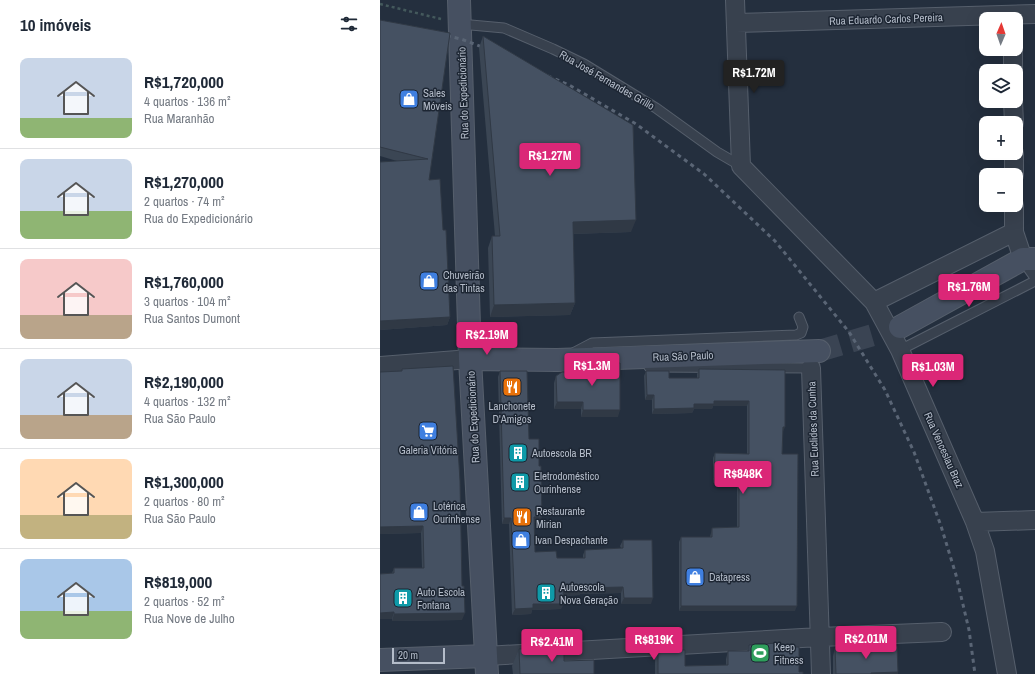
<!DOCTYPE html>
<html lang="pt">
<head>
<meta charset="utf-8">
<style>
	body { margin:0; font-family:"Archivo Narrow",sans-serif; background:#f2f2f3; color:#1f2937; height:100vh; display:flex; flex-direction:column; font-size:15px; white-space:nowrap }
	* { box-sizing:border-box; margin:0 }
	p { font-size:13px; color:#747a83 }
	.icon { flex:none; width:22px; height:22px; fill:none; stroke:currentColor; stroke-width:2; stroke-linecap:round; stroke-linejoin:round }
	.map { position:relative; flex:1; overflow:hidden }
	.panel { display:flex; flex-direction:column; background:#fff; width:380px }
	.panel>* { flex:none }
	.needle { width:26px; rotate:2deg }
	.buttons { position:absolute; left:599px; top:12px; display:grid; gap:8px }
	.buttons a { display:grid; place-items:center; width:44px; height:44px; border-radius:8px; background:#fff; box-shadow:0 4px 16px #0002; font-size:20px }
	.scale { position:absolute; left:12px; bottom:10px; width:53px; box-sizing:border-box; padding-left:4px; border:2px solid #b4bcc9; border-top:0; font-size:11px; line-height:14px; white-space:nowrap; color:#b4bcc9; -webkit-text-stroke:3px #1d2633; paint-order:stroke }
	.price { position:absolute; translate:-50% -34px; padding:0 9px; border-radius:4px; background:#db2777; color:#fff; font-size:13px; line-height:26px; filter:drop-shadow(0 1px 2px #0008) }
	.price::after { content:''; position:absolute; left:50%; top:24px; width:12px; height:9px; margin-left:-6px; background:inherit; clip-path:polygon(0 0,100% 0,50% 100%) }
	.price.current { background:#222; color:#fff }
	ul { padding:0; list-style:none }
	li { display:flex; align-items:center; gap:12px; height:100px; padding:0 20px }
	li+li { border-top:1px solid #e0e1e3 }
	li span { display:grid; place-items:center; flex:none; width:112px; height:80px; border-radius:8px; color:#555 }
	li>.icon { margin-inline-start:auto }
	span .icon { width:48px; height:48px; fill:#fffc; stroke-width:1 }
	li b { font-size:17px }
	h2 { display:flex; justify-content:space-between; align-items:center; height:48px; padding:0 20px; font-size:17px }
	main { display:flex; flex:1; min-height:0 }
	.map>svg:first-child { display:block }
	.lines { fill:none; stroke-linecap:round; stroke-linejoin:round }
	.secondary-tunnel { stroke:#3a4453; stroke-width:22; stroke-dasharray:22 11; stroke-linecap:butt }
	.lane-casing { stroke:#565f6c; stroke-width:11 }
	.street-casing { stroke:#565f6c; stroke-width:20 }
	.secondary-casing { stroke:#565f6c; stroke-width:24 }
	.path { stroke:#44595c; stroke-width:2.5; stroke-dasharray:3 3; stroke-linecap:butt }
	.lane { stroke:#38414e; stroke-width:9 }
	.street { stroke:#38414e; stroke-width:18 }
	.secondary { stroke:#465061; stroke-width:22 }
	.rail { stroke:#5a6575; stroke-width:3; stroke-dasharray:4 4; stroke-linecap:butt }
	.wall { fill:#3b4654 }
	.shaded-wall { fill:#303945 }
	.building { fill:#455162; stroke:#303945 }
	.labels { text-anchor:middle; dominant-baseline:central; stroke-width:3; stroke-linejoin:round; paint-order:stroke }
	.street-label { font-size:11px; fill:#b4bcc9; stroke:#1d2633 }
	.poi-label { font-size:11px; fill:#b4bcc9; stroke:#1d2633; text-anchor:start }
</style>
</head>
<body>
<main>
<section class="panel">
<h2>10 imóveis<svg class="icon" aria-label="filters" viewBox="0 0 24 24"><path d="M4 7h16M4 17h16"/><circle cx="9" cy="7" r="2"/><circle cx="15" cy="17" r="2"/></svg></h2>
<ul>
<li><span style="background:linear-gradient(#c9d6e8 75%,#8fb573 0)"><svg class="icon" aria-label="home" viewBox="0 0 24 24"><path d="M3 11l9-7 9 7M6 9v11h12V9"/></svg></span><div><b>R$1,720,000</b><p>4 quartos · 136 m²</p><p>Rua Maranhão</p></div></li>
<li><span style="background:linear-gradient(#c9d6e8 65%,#8fb573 0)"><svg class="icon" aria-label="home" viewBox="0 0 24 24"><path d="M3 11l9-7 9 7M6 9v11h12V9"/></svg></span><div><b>R$1,270,000</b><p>2 quartos · 74 m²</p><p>Rua do Expedicionário</p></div></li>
<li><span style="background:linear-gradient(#f6c9c9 70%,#b9a48a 0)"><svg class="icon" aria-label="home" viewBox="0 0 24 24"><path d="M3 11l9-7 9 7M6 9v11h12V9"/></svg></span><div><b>R$1,760,000</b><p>3 quartos · 104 m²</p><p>Rua Santos Dumont</p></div></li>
<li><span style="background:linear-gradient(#c9d6e8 70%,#b9a48a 0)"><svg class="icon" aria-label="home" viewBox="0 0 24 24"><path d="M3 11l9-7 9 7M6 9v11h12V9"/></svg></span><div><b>R$2,190,000</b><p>4 quartos · 132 m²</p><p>Rua São Paulo</p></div></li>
<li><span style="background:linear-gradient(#ffd9b3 70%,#c2b280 0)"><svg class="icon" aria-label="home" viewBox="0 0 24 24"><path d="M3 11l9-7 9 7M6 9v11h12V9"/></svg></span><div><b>R$1,300,000</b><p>2 quartos · 80 m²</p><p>Rua São Paulo</p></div></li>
<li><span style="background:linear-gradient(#a9c7e8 65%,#8fb573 0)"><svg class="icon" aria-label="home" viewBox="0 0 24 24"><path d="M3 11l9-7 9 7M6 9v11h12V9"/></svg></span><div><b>R$819,000</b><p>2 quartos · 52 m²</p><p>Rua Nove de Julho</p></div></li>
</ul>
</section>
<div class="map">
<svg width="655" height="674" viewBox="0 0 655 674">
	<rect width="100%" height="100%" fill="#242f3e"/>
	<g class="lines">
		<!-- secondary-tunnel -->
		<path class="secondary-tunnel" d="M439,351L520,327"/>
		<defs>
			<path id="lane" d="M80,24L124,28L173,49L204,64L276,108L337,152L361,166
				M643,261L655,278
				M520,350L655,281
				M191,354L212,343L416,335L421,333L423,327L419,317
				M269,367L431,368"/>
			<path id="street" d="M355,0L361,166L494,302L520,350L595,522L605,551L627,674
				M356,23L655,14
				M633,49V71
				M633,101L634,123
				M634,153V175
				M634,205V232L643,259
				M494,302L634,232
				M0,366L90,359
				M431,368L441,674
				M595,522L655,520
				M106,656L440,637L562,632"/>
			<path id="secondary" d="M79,0L90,359L107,674
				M520,327L643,259H655
				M90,359L177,360L439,351
				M0,660L106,656"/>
		</defs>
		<!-- lane casing -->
		<use href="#lane" class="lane-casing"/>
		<!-- street casing -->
		<use href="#street" class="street-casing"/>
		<!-- secondary casing -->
		<use href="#secondary" class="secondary-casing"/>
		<!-- path -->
		<path class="path" d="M0,4L61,19"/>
		<!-- lane -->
		<use href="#lane" class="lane"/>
		<!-- street -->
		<use href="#street" class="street"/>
		<!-- secondary -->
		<use href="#secondary" class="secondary"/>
		<!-- rail -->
		<path class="rail" d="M59,34L81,39L110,50
			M168,76L189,85L256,124L324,174L395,241L469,332L505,390L534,452L561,526L576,575L589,630L595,674"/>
	</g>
	<!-- wall -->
	<path class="wall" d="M0,20L70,33L49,180L63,230L70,317L67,325L0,330V162L17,161L0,156Z
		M103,36L251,232L193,234L195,303L190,315L110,317L108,248L112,236H115L99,48Z
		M203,365L238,417H201V409H174V383L176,376L201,372Z
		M22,369L82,620L12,621V619H0V574L12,573L14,568H42L41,533L0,534V372L21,371Z
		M319,369L405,370L403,432L402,454L415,611H299V542L301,537H330L331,533L332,528L357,527V484L333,483V458L335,453L367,454V406H333L332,409H314L312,413L272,414V400H265L264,376L266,371L289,378H317V374Z
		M120,371L149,439L160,523H154L155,552L177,558H203V555L205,550L241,548L240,546L243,540L271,604H241V593L200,594L199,595L183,596L181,609L152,610L151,614L132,615L129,524H122L118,377Z
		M369,645L397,647L419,672L423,674H275V658L278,650L305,666L346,665V659L348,651H367Z
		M455,648L518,672V674H453V656Z
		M139,649L184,661L214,674H133L132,666Z"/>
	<!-- shaded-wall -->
	<path class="shaded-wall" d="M256,220L251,232L188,234L193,222Z
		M195,303L190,315L110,317L114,305Z
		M70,317L67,325L0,330V321Z
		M267,395H274L272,400H265Z
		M334,401H369L367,406H333L332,409H314L312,413L272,414L274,409L314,404Z
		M177,402H203L201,409H174Z
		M203,410H240L238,417H201Z
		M403,427H405L403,432H401Z
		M334,478L359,479L357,484L333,483Z
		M154,517H162L160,523H152Z
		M124,518H131L129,524H122Z
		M43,526L41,533L0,534V527Z
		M243,587L241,593L200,594L199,595L181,596L183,590L201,588Z
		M244,598H273L271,604H241Z
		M153,604H184L181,609L152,610L151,614L132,615L135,609Z
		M301,606H417L415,611H299Z
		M14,612L12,619H0V613Z
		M85,613L82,620L12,621L14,614Z
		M518,672V674H491V673Z"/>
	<!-- building -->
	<path class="building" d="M0,20L70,33L49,180L60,179L63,230H66L70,317L0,321V162L48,159L0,147Z
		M103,36L253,125L256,220L193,222L195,303L114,305L112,236H120Z
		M240,363V410H203V402H177L176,376L182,372H203V365Z
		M73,366L80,481L82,586H84L85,613L14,614V612L0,613V574L14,573V568H44L43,526L0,527V372L22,371V369Z
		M319,369L405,370V427H403L402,454H418L417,606H301V537H332V528L359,527V479L334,478L335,453L369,454V401H334V404H314V408L274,409V395H267L266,371H289V378H319Z
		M120,371H147L149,439H159V466H161L162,517H154L155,552L176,551L177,558H205V550L243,548V540H272L273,598H244L243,587L201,588V590H183L184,604H153V608L135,609L131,518H124Z
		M397,643V647H419V672H423V674H278V650H305V666L348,665V651H369V645Z
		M517,646L518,672L491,673V674H456L455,648Z
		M184,647V661L214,660V674H140L139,649Z"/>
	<!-- icons -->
	<defs>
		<symbol id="shop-square" viewBox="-11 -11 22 22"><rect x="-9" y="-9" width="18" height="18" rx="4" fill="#3f7fe0" stroke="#1d2633"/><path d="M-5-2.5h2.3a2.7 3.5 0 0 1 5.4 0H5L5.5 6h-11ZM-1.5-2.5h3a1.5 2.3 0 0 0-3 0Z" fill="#fff"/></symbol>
		<symbol id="restaurant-square" viewBox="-11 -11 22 22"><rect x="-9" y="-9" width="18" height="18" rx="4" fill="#e8710a" stroke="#1d2633"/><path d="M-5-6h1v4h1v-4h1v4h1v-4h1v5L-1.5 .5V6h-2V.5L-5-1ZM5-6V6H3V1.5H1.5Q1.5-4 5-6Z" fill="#fff"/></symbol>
		<symbol id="supermarket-square" viewBox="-11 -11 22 22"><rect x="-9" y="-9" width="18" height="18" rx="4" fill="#3f7fe0" stroke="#1d2633"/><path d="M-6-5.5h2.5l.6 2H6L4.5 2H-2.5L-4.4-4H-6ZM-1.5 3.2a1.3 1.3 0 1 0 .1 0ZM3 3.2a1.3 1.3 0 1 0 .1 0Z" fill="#fff"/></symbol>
		<symbol id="building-square" viewBox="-11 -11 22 22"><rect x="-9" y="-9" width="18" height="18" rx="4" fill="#0f9aa8" stroke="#1d2633"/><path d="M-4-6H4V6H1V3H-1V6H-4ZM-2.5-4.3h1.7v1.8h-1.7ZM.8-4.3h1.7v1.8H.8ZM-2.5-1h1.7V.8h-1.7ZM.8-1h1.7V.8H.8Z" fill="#fff"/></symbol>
		<symbol id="stadium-square" viewBox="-11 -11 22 22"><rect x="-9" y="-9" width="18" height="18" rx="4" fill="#2e9e5b" stroke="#1d2633"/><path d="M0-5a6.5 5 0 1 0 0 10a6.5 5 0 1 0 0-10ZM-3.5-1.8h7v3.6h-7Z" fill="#fff"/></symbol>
	</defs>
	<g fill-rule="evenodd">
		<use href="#shop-square" x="18" y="88" width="22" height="22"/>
		<use href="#shop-square" x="38" y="270" width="22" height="22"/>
		<use href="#restaurant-square" x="121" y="376" width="22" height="22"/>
		<use href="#supermarket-square" x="37" y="420" width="22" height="22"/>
		<use href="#building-square" x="127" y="442" width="22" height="22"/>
		<use href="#building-square" x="129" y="471" width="22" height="22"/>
		<use href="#shop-square" x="28" y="501" width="22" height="22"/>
		<use href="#restaurant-square" x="131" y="506" width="22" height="22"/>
		<use href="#shop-square" x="130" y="529" width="22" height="22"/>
		<use href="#shop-square" x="304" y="566" width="22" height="22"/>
		<use href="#building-square" x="155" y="582" width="22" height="22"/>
		<use href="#building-square" x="12" y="587" width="22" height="22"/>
		<use href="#stadium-square" x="369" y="642" width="22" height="22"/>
	</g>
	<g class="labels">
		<!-- street labels -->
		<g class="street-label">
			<text transform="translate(506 19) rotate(-2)">Rua Eduardo Carlos Pereira</text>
			<text transform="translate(227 80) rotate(30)">Rua José Fernandes Grillo</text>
			<text transform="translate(83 93) rotate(-92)">Rua do Expedicionário</text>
			<text transform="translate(303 356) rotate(-2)">Rua São Paulo</text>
			<text transform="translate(93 417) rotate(-93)">Rua do Expedicionário</text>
			<text transform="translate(433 429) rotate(-92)">Rua Euclides da Cunha</text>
			<text transform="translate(564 450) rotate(66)">Rua Venceslau Braz</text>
		</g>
		<!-- poi labels -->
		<g class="poi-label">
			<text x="43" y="93">Sales<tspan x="43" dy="13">Móveis</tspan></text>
			<text x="63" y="275">Chuveirão<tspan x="63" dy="13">das Tintas</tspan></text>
			<text x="132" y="406" text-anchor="middle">Lanchonete<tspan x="132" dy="13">D'Amigos</tspan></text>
			<text x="48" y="450" text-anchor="middle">Galeria Vitória</text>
			<text x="152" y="453">Autoescola BR</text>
			<text x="154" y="476">Eletrodoméstico<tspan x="154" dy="13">Ourinhense</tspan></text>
			<text x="53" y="506">Lotérica<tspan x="53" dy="13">Ourinhense</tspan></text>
			<text x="156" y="511">Restaurante<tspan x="156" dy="13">Mirian</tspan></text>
			<text x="155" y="540">Ivan Despachante</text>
			<text x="329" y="577">Datapress</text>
			<text x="180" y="587">Autoescola<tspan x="180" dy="13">Nova Geração</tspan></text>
			<text x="37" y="592">Auto Escola<tspan x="37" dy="13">Fontana</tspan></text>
			<text x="394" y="647">Keep<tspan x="394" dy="13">Fitness</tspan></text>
		</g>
	</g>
</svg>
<div class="buttons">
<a><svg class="needle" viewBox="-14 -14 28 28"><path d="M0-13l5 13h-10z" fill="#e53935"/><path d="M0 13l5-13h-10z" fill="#747a83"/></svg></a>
<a><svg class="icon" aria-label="layers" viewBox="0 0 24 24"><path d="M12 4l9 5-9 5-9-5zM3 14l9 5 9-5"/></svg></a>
<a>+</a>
<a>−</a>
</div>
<div class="scale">20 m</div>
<b class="price current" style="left:374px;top:94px">R$1.72M</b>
<b class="price" style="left:170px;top:177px">R$1.27M</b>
<b class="price" style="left:589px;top:308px">R$1.76M</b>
<b class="price" style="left:107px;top:356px">R$2.19M</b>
<b class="price" style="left:212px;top:387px">R$1.3M</b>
<b class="price" style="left:553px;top:388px">R$1.03M</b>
<b class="price" style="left:363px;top:495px">R$848K</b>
<b class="price" style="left:486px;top:660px">R$2.01M</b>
<b class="price" style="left:274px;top:661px">R$819K</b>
<b class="price" style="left:172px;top:663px">R$2.41M</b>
</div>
</main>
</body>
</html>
